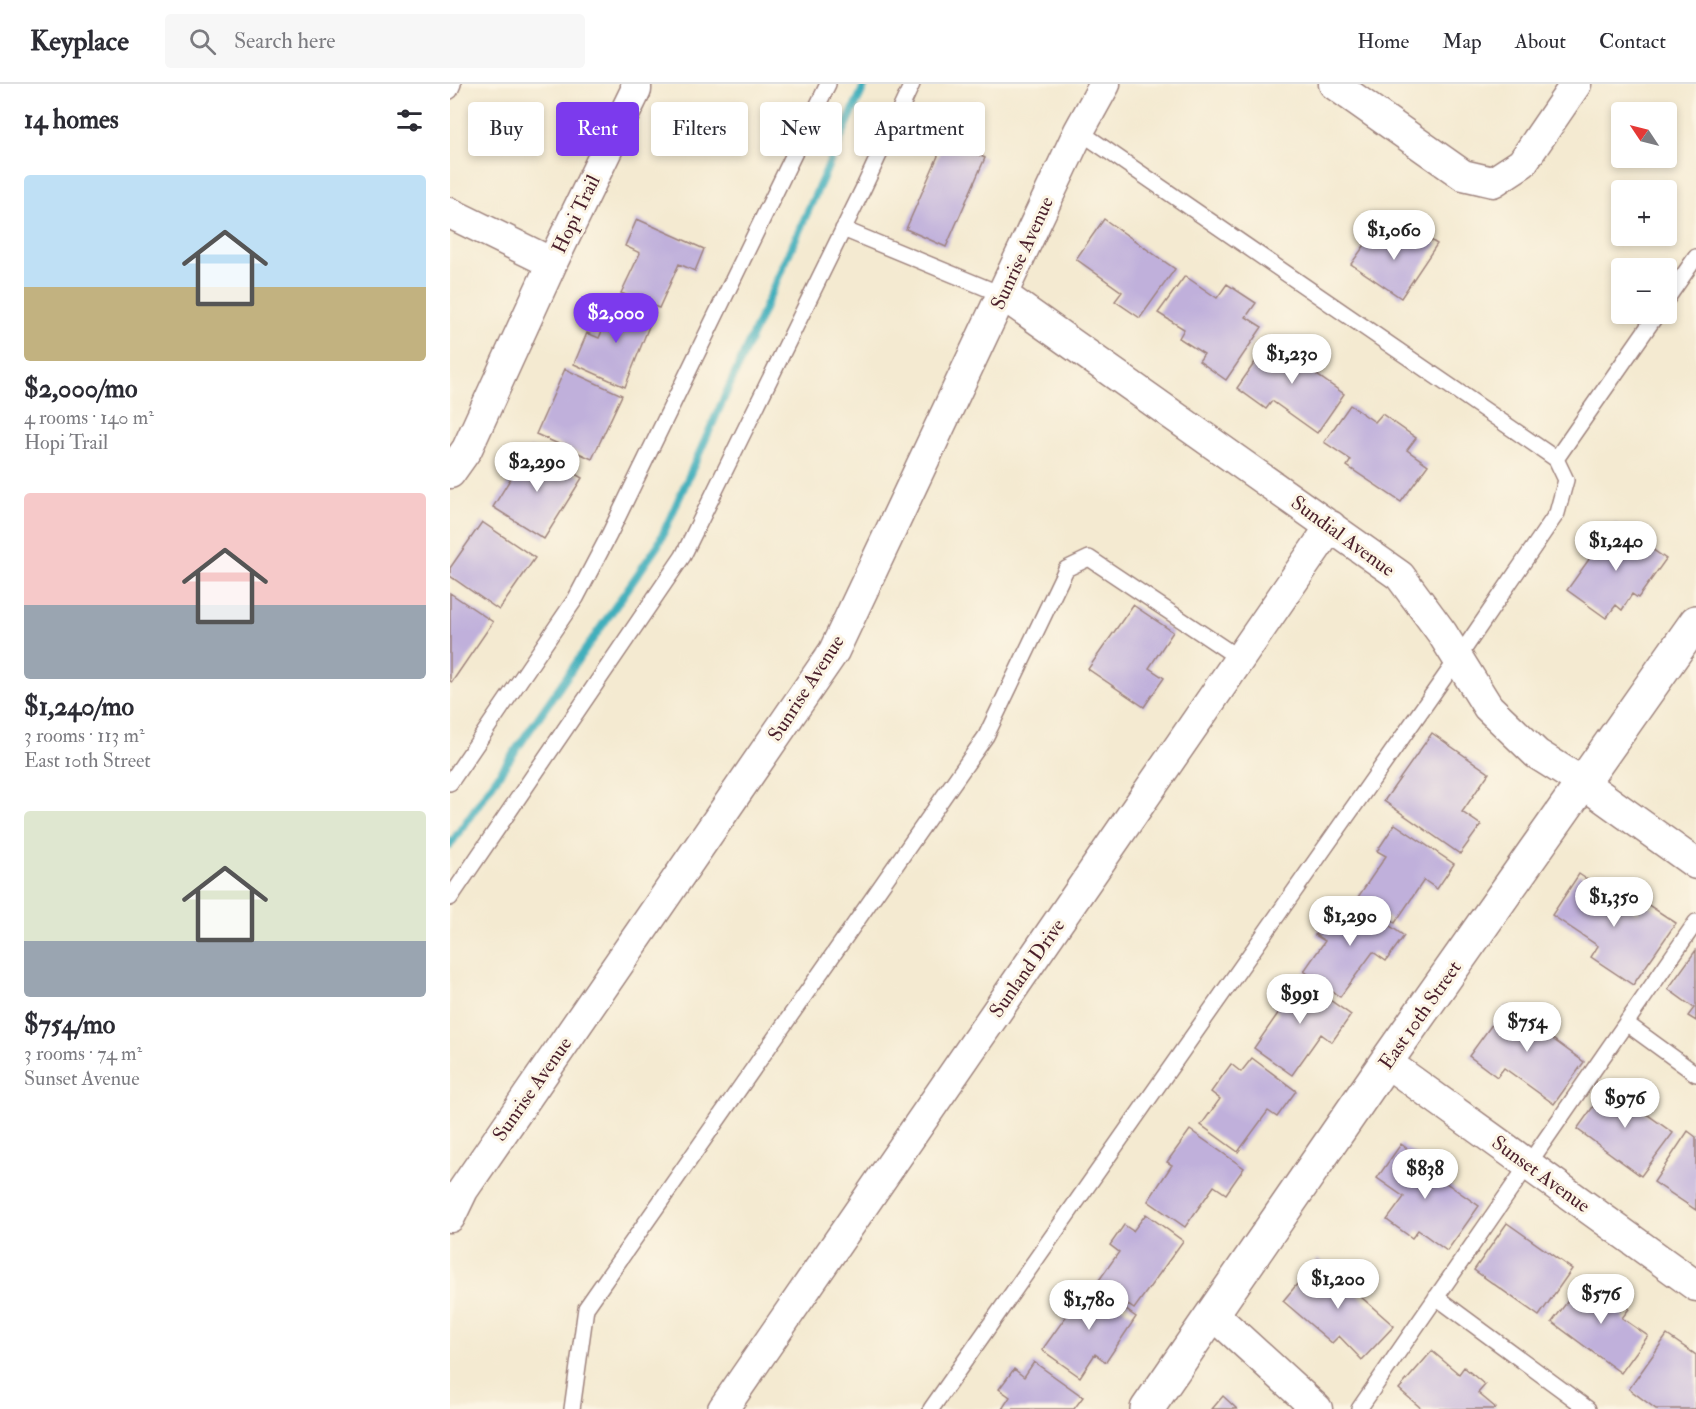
<!DOCTYPE html>
<html lang="en">
<head>
<meta charset="utf-8">
<style>
	body { margin:0; font-family:"IM FELL Double Pica",serif; background:#f7f7f7; color:#2b2b33; height:100vh; display:flex; flex-direction:column; font-size:22px; white-space:nowrap }
	* { box-sizing:border-box; margin:0 }
	p { font-size:20px; color:#7c7c81 }
	.icon { flex:none; width:33px; height:33px; fill:none; stroke:currentColor; stroke-width:2; stroke-linecap:round; stroke-linejoin:round }
	.map { position:relative; flex:1; overflow:hidden }
	.details { display:flex; flex-direction:column; background:#fff; width:450px }
	.details>* { flex:none }
	.top-card { position:absolute; left:18px; top:18px; width:570px; height:54px; display:flex; gap:12px }
	.needle { width:39px; rotate:305deg }
	.fabs { position:absolute; left:1161px; top:18px; display:grid; gap:12px }
	.fabs a { display:grid; place-items:center; width:66px; height:66px; border-radius:6px; background:#fff; box-shadow:0 3px 9px #0003; font-size:30px }
	.price { position:absolute; translate:-50% -51px; padding:0 14px; border-radius:21px; background:#fff; color:#222; font-size:20px; line-height:39px; filter:drop-shadow(0 2px 3px #0008) }
	.price::after { content:''; position:absolute; left:50%; top:36px; width:18px; height:14px; margin-left:-9px; background:inherit; clip-path:polygon(0 0,100% 0,50% 100%) }
	.price.selected { background:#7c3aed; color:#fff }
	ul { padding:0; list-style:none }
	li { display:grid; align-content:center; gap:12px; height:318px; padding:0 24px }
	li span { display:grid; place-items:center; height:186px; border-radius:6px; color:#555 }
	li>.icon { margin-inline-start:auto }
	span .icon { width:108px; height:108px; fill:#fffc; stroke-width:1 }
	li b { font-size:26px }
	h2 { display:flex; justify-content:space-between; align-items:center; height:72px; padding:0 24px; font-size:26px }
	.pill { padding:0 21px; border-radius:6px; background:#fff; box-shadow:0 3px 9px #0003; font-size:21px; line-height:54px }
	.pill.selected { background:#7c3aed; color:#fff }
	header { display:flex; align-items:center; gap:36px; box-sizing:border-box; height:84px; padding:0 30px; background:#fff; border-bottom:2px solid #e1e1e2 }
	header strong { font-size:28px }
	nav { display:flex; gap:33px; margin-inline-start:auto; font-size:21px }
	.search { width:420px; height:54px; background:#f7f7f7; display:flex; align-items:center; gap:15px; box-sizing:border-box; padding:0 21px; border-radius:6px; color:#7c7c81; font-size:22px }
	main { display:flex; flex:1; min-height:0 }
	.map>svg:first-child { display:block }
	.lines { fill:none; stroke-linecap:round; stroke-linejoin:round }
	.stream { stroke:#40afbc; stroke-width:8 }
	.building { fill:#c0b0db }
	.service-casing { stroke:#9f847e; stroke-width:18 }
	.minor-casing { stroke:#9f847e; stroke-width:33 }
	.tertiary-casing { stroke:#9f847e; stroke-width:36 }
	.service { stroke:#fff; stroke-width:15 }
	.minor { stroke:#fff; stroke-width:30 }
	.tertiary { stroke:#fff; stroke-width:33 }
	.labels { text-anchor:middle; dominant-baseline:central; stroke-width:6; stroke-linejoin:round; paint-order:stroke }
	.street-label { font-size:20px; fill:#4a1f2b; stroke:#fcf5e5 }
</style>
</head>
<body>
<header>
<strong>Keyplace</strong>
<div class="search"><svg class="icon" aria-label="search" viewBox="0 0 24 24"><circle cx="10" cy="10" r="6"/><path d="M15 15l6 6"/></svg>Search here</div>
<nav><a>Home</a><a>Map</a><a>About</a><a>Contact</a></nav>
</header>
<main>
<section class="details">
<h2>14 homes<svg class="icon" aria-label="filters" viewBox="0 0 24 24"><path d="M4 7h16M4 17h16"/><circle cx="9" cy="7" r="2"/><circle cx="15" cy="17" r="2"/></svg></h2>
<ul>
<li><span style="background:linear-gradient(#bfe0f5 60%,#c2b280 0)"><svg class="icon" aria-label="home" viewBox="0 0 24 24"><path d="M3 11l9-7 9 7M6 9v11h12V9"/></svg></span><div><b>$2,000/mo</b><p>4 rooms · 140 m²</p><p>Hopi Trail</p></div></li>
<li><span style="background:linear-gradient(#f6c9c9 60%,#9aa5b1 0)"><svg class="icon" aria-label="home" viewBox="0 0 24 24"><path d="M3 11l9-7 9 7M6 9v11h12V9"/></svg></span><div><b>$1,240/mo</b><p>3 rooms · 113 m²</p><p>East 10th Street</p></div></li>
<li><span style="background:linear-gradient(#dfe7d0 70%,#9aa5b1 0)"><svg class="icon" aria-label="home" viewBox="0 0 24 24"><path d="M3 11l9-7 9 7M6 9v11h12V9"/></svg></span><div><b>$754/mo</b><p>3 rooms · 74 m²</p><p>Sunset Avenue</p></div></li>
</ul>
</section>
<div class="map">
<svg width="1246" height="1325" viewBox="0 0 1246 1325">
	<rect width="100%" height="100%" fill="#fcf5e5"/>
	<filter id="ink" filterUnits="userSpaceOnUse"><feTurbulence type="fractalNoise" baseFrequency=".0167" numOctaves="2"/><feDisplacementMap in="SourceGraphic" scale="12" xChannelSelector="R" yChannelSelector="G"/><feConvolveMatrix kernelMatrix="1 2 1 2 8 2 1 2 1" color-interpolation-filters="sRGB"/></filter>
	<filter id="wash" filterUnits="userSpaceOnUse"><feTurbulence type="fractalNoise" baseFrequency=".008" numOctaves="4" result="noise"/><feDisplacementMap in="SourceGraphic" scale="24" xChannelSelector="R" yChannelSelector="G"/><feGaussianBlur stdDeviation="1.35" result="paint"/><feColorMatrix in="noise" values="0 0 0 0 0 0 0 0 0 0 0 0 0 0 0 0 0 1.4 0 .05"/><feComposite in="paint" operator="in"/></filter>
	<g filter="url(#wash)">
		<rect width="100%" height="100%" fill="#f4ead1"/>
		<g class="lines">
			<!-- stream -->
			<path class="stream" d="M0,761L208,461L415,0"/>
		</g>
		<g id="blocks">
			<!-- building -->
			<path class="building" d="M495,56L535,74L496,163L456,145Z
				M187,135L254,165L245,187L229,180L209,224L171,209L190,169L175,162Z
				M654,135L725,185L690,234L665,217L672,208L626,175Z
				M965,146L987,160L951,214L901,180L925,147L951,165Z
				M735,192L767,214L777,200L806,219L796,233L812,243L776,296L749,277L754,270L729,254L734,245L708,229Z
				M166,215L203,232L175,303L124,280L137,249L149,254Z
				M819,258L845,275L855,260L877,275L867,291L894,310L867,349L822,317L816,325L787,304Z
				M115,285L172,311L142,375L86,350Z
				M900,321L925,338L932,330L966,354L957,366L978,381L951,418L897,382L901,376L874,358Z
				M80,363L132,394L94,455L43,423Z
				M32,438L85,474L49,526L0,492V484Z
				M1165,439L1216,475L1188,514L1182,510L1172,526L1166,521L1156,534L1117,506Z
				M0,509L43,538L2,598L0,597Z
				M683,521L723,548L699,584L714,594L694,623L638,585Z
				M982,649L1039,689L1012,728L1031,741L1010,770L934,717Z
				M945,740L1004,780L987,805L974,796L945,839L908,813L936,772L927,767Z
				M1129,790L1187,829L1194,818L1226,839L1183,901L1141,873L1148,862L1102,831Z
				M904,816L954,852L936,877L923,868L890,913L854,887L875,857L865,851L880,829L890,836Z
				M1246,866V937L1238,932L1244,924L1218,905Z
				M846,892L901,931L882,958L871,950L842,991L804,964L829,928L823,924Z
				M1056,921L1074,934L1080,926L1106,945L1100,953L1134,978L1104,1020L1054,984L1047,993L1019,972Z
				M802,974L846,1007L827,1033L818,1027L788,1068L751,1041L770,1015L761,1008L781,980L791,988Z
				M1158,1002L1170,1011L1177,1002L1197,1018L1191,1026L1223,1049L1191,1092L1127,1045Z
				M740,1046L794,1084L776,1110L764,1102L735,1143L698,1117L722,1081L717,1078Z
				M1238,1047L1246,1053V1126L1204,1098Z
				M951,1060L980,1081L976,1085L1029,1122L997,1167L968,1146L962,1154L937,1136L954,1113L927,1094Z
				M696,1130L733,1157L684,1225L647,1199L669,1168L660,1161L674,1141L683,1147Z
				M1057,1139L1122,1185L1089,1232L1024,1186Z
				M868,1175L944,1242L912,1276L889,1252L882,1259L833,1217Z
				M1136,1193L1179,1225L1172,1234L1198,1252L1171,1289L1102,1238Z
				M639,1200L686,1233L656,1278L645,1270L630,1293L592,1266Z
				M1217,1251L1246,1271V1325H1206L1179,1305Z
				M982,1267L1009,1290L1014,1283L1035,1301L1028,1309L1046,1324L1044,1325H972L949,1305Z
				M584,1278L633,1313L624,1325H552L560,1313L549,1305L564,1285L574,1293Z
				M773,1312L787,1325H762Z"/>
		</g>
	</g>
	<g filter="url(#ink)">
		<use href="#blocks" fill-opacity="0" stroke="#9f847e" stroke-width="1.5"/>
		<g class="lines">
			<defs>
				<path id="service" d="M0,7L3,0
					M393,145L553,211
					M1216,216L1246,173
					M1106,375L1207,230
					M0,699L126,514L159,451L378,0
					M0,814L233,472L414,103L462,0
					M1176,939L1246,990
					M986,1213L1138,1325
					M122,1325L136,1224L536,652L616,485L639,474L790,575
					M481,1325L1008,574L1107,429L1116,396L1106,375L629,47
					M909,1325L1246,838"/>
				<path id="minor" d="M884,0L1013,91L1043,98L1072,79L1126,0
					M0,129L102,179
					M553,211L950,492L992,549L1038,623L1087,670L1133,699L1246,780
					M0,389L17,365L102,179L186,6V0
					M936,978L1246,1202
					M0,1133L13,1106L384,567L629,47L655,0
					M763,1230L867,1325
					M273,1325L881,442"/>
				<path id="tertiary" d="M697,1325L936,978L1246,538"/>
			</defs>
			<!-- service casing -->
			<use href="#service" class="service-casing"/>
			<!-- minor casing -->
			<use href="#minor" class="minor-casing"/>
			<!-- tertiary casing -->
			<use href="#tertiary" class="tertiary-casing"/>
			<!-- service -->
			<use href="#service" class="service"/>
			<!-- minor -->
			<use href="#minor" class="minor"/>
			<!-- tertiary -->
			<use href="#tertiary" class="tertiary"/>
		</g>
	</g>
	<g class="labels">
		<!-- street labels -->
		<g class="street-label">
			<text transform="translate(126 130) rotate(-64)">Hopi Trail</text>
			<text transform="translate(572 169) rotate(-65)">Sunrise Avenue</text>
			<text transform="translate(893 452) rotate(36)">Sundial Avenue</text>
			<text transform="translate(356 604) rotate(-57)">Sunrise Avenue</text>
			<text transform="translate(577 884) rotate(-55)">Sunland Drive</text>
			<text transform="translate(970 931) rotate(-55)">East 10th Street</text>
			<text transform="translate(82 1005) rotate(-55)">Sunrise Avenue</text>
			<text transform="translate(1091 1090) rotate(36)">Sunset Avenue</text>
		</g>
	</g>
</svg>
<div class="fabs">
<a><svg class="needle" viewBox="-14 -14 28 28"><path d="M0-13l5 13h-10z" fill="#e53935"/><path d="M0 13l5-13h-10z" fill="#7c7c81"/></svg></a>
<a>+</a>
<a>−</a>
</div>
<b class="price" style="left:944px;top:177px">$1,060</b>
<b class="price selected" style="left:166px;top:260px">$2,000</b>
<b class="price" style="left:842px;top:301px">$1,230</b>
<b class="price" style="left:87px;top:409px">$2,290</b>
<b class="price" style="left:1166px;top:488px">$1,240</b>
<b class="price" style="left:1164px;top:844px">$1,350</b>
<b class="price" style="left:900px;top:863px">$1,290</b>
<b class="price" style="left:850px;top:941px">$991</b>
<b class="price" style="left:1077px;top:969px">$754</b>
<b class="price" style="left:1175px;top:1045px">$976</b>
<b class="price" style="left:975px;top:1116px">$838</b>
<b class="price" style="left:888px;top:1226px">$1,200</b>
<b class="price" style="left:1151px;top:1241px">$576</b>
<b class="price" style="left:639px;top:1247px">$1,780</b>
<div class="top-card">
<a class="pill">Buy</a>
<a class="pill selected">Rent</a>
<a class="pill">Filters</a>
<a class="pill">New</a>
<a class="pill">Apartment</a>
</div>
</div>
</main>
</body>
</html>
